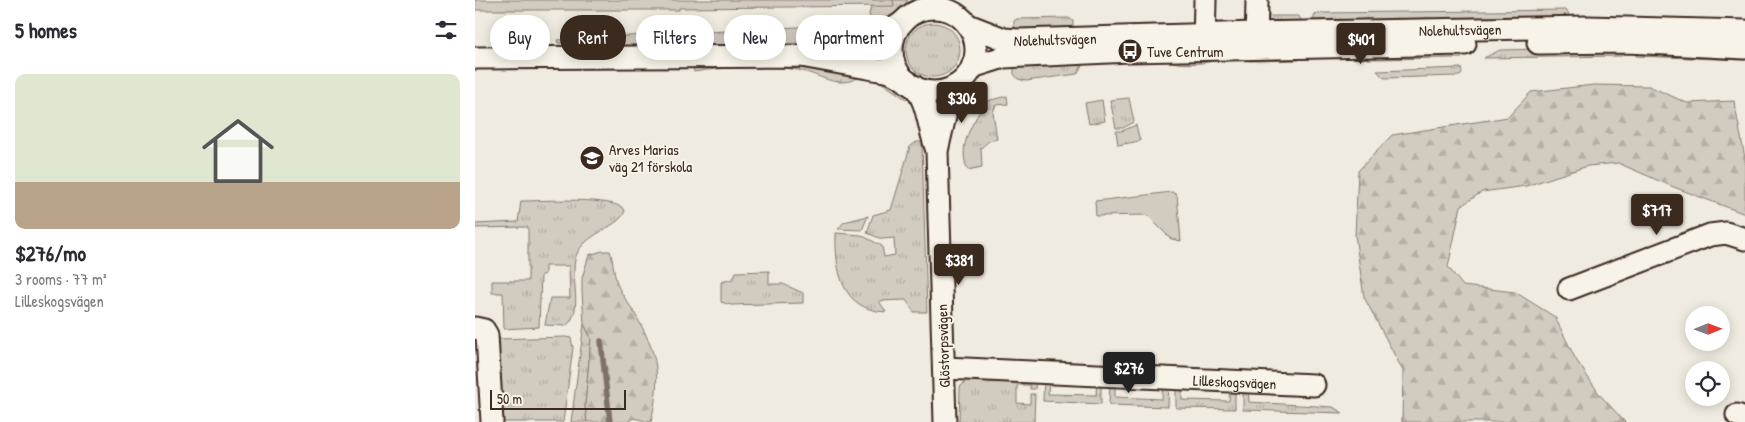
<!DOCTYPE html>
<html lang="en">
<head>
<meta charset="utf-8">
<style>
	body { margin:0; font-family:"Patrick Hand",sans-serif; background:#f7f7f7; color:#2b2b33; height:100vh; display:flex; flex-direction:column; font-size:19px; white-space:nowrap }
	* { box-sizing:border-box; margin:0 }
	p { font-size:16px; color:#7c7c81 }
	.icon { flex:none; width:28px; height:28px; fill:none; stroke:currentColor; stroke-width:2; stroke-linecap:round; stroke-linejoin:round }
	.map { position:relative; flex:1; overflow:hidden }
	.details { display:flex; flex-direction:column; background:#fff; width:475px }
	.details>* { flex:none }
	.banner { position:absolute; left:15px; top:15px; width:475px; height:45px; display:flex; gap:10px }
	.needle { width:32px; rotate:89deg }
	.buttons { position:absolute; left:1210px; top:306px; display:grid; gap:10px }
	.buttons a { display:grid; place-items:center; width:45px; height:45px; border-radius:50%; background:#fff; box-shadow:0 2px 12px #0003; font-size:25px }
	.scale { position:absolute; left:15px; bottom:12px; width:136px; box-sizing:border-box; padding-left:5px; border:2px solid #3b2a1e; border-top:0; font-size:14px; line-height:18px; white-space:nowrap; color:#3b2a1e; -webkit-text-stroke:4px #f7f3e8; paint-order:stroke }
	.price { position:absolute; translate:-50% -42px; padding:0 11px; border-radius:5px; background:#3b2a1e; color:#fff; font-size:16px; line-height:32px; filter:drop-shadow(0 1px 2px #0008) }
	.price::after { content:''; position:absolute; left:50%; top:30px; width:15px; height:11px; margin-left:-8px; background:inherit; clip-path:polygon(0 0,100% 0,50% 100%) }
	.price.on { background:#222; color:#fff }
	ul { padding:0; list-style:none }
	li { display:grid; align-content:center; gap:10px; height:265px; padding:0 15px }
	li span { display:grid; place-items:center; height:155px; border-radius:10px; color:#555 }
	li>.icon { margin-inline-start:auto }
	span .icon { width:90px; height:90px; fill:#fffc; stroke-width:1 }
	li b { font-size:21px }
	h2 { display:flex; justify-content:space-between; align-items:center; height:60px; padding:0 15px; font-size:21px }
	.chip { padding:0 18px; border-radius:22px; background:#fff; box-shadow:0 2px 12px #0003; font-size:18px; line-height:45px }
	.chip.on { background:#3b2a1e; color:#fff }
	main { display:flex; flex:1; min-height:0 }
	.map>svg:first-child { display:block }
	.grass { fill:url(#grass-tufts); stroke:#867a6f }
	.forest { fill:url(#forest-firs); stroke:#867a6f }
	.park { fill:#d1cbc0; stroke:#867a6f }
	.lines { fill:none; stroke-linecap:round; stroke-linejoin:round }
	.stream { stroke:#7e7266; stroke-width:5.5 }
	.minor-casing { stroke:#3b2a1e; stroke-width:25 }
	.minor { stroke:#f7f3e8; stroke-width:21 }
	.labels { text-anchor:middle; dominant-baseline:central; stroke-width:4; stroke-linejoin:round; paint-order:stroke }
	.street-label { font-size:15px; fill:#3b2a1e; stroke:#f7f3e8 }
	.poi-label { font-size:15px; fill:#3b2a1e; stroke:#f7f3e8; text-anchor:start }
</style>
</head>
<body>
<main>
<section class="details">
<h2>5 homes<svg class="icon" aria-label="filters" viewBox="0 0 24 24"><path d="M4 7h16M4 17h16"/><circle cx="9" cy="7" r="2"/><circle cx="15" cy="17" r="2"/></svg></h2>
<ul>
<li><span style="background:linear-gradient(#dfe7d0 70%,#b9a48a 0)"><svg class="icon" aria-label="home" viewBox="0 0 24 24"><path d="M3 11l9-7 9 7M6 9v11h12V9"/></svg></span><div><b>$276/mo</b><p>3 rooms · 77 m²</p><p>Lilleskogsvägen</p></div></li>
</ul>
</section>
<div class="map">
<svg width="1270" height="422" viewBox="0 0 1270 422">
	<defs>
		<pattern id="grass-tufts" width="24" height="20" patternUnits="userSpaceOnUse" patternTransform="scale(1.25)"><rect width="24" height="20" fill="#d1cbc0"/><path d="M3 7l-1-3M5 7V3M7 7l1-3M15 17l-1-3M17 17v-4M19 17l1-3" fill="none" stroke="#b4aea5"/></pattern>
		<pattern id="forest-firs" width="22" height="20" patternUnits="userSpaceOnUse" patternTransform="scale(1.25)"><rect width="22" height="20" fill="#d1cbc0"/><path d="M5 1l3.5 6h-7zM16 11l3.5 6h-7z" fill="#b4aea5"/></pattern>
	</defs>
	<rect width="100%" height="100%" fill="#efebe0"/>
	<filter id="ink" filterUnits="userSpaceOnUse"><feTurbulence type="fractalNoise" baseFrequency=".02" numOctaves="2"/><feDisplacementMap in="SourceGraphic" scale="10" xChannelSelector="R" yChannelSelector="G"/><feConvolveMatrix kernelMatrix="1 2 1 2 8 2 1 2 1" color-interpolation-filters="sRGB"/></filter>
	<g filter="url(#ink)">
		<!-- grass -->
		<path class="grass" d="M398,0H433L415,22L399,32L394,14Z
			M1091,10L1094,14L1092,18L839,27V15L848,13Z
			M791,16H824L826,20V28L795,23Z
			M594,18L598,21V34H539V21L542,19Z
			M431 50a27 27 0 1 1 54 0a27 27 0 1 1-54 0Z
			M376,24L380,32L379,37L339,46L105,48V43H83L82,40L209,33L210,37L216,36V33Z
			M1147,47V56L1009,58L1025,50Z
			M1160,48L1268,57L1270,60L1161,56Z
			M892,52L986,53L987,58L892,59Z
			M826,56L824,60L774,61L771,58Z
			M745,58C738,64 701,66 693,60Z
			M605,60L606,67L602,74L551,81L543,79L539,74V63Z
			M330,66L384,73L383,78C360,89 345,74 323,70C296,65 246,67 219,72L218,67Z
			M986,68L987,73L985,76L909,78L902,71Z
			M407,80L426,88L435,98L431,99L407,83Z
			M532,96L533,104L521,105L518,112L522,139L514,141L506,148L507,167L493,170C481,146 499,120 512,101Z
			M654,98L659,122L648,128H641L635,100Z
			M627,100L630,121L614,124L610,103Z
			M661,125L665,141L643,145L641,131H647Z
			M441,142H447L452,312H439L431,300L404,301L411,312C366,310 360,270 361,233L386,235L407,246L409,257L420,255L419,238L407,239L392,233L398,215L416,210L435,147Z
			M46,201C65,201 140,196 150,210C147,227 110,232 101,256C94,277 110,311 91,326L70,325L75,298H95L94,266H70V274L66,275L64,327L29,329L28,293H17V281H53V227L0,228V224L43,222Z
			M393,216L387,230L363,229L369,222Z
			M294,271V284H308L328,293V303L256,305L246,302V282L258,279L261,272Z
			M109,324L116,338L110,405L112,422H96Z
			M91,337L96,338L98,348L88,422H23L21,339Z
			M498,374L561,378L560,389H555V385H542V403L555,404V394H560L559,422H484L485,387Z
			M569,377H574L573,394L621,395L622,379H626V404L568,401Z
			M635,380H640V397L687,399L688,383L694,382L693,407L634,405Z
			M701,383H707V400L754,401L755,385H760V409L701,408Z
			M773,385L774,402L858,407L868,413L768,410V386Z"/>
		<!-- forest -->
		<path class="forest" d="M1119,85L1174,86L1212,103L1259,101L1270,158V214L1196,186L1143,163L1113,166L1051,186L1007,192L986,206L973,267L988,286L1040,292L1080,317L1100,358L1125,395L1150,422H927L928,371L889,297L880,235L883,171L917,135L1033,117L1056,92Z
			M127,251H135C139,263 138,275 144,288C148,297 155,305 160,314C184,356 186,375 176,422L158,418L154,422H112L110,405L116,338L109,324L107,291V278L114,255Z"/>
		<!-- park -->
		<path class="park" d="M0,0H418L419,6L204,8V10H0Z
			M697,192L702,195L706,241L696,239L672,215L621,216L620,201Z"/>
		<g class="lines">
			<!-- stream -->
			<path class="stream" d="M126,341L135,422"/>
			<defs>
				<g id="minor">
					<circle cx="459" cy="50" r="42"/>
					<path id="s1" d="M493,25L529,39L544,40L781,33L1112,27L1270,31"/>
					<path d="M1063,43L1152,42L1270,48"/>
					<path d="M781,46L782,0"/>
					<path d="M729,47L730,0"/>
					<path d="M341,54L397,42L428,22"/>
					<path d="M0,58L326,56L415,72L432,81"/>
					<path d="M497,67L529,57L655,51L990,44"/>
					<path d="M439,86C454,104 453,129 462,150"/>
					<path d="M1094,289L1235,235L1251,233L1270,239"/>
					<path d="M0,328L9,330L12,335L17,422"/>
					<path id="s2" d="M470,368L839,385"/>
					<path d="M1262,415L1270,418"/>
					<path d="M470,422L462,151L474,99L480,86"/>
				</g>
			</defs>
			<!-- minor casing -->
			<use href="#minor" class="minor-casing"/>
			<!-- minor -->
			<use href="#minor" class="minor"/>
		</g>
	</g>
	<!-- icons -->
	<defs>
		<symbol id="bus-disc" viewBox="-11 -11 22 22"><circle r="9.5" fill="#3b2a1e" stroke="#f7f3e8"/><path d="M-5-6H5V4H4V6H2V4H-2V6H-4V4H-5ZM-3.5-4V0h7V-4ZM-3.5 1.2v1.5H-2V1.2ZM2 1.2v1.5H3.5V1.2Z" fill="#fff"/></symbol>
		<symbol id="school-disc" viewBox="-11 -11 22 22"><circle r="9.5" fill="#3b2a1e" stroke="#f7f3e8"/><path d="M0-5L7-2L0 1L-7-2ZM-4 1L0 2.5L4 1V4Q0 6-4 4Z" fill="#fff"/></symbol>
	</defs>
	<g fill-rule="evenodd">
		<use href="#bus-disc" x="641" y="37" width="28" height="28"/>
		<use href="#school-disc" x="103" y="144" width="28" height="28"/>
	</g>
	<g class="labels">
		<!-- street labels -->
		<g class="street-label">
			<text stroke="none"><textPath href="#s1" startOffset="495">Nolehultsvägen</textPath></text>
			<text stroke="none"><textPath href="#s1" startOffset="90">Nolehultsvägen</textPath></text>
			<text transform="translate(468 346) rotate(-92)">Glöstorpsvägen</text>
			<text stroke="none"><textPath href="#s2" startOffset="290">Lilleskogsvägen</textPath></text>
		</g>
		<!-- poi labels -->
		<g class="poi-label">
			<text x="672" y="51">Tuve Centrum</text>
			<text x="134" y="149">Arves Marias<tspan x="134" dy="17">väg 21 förskola</tspan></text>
		</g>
	</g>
</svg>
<div class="buttons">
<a><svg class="needle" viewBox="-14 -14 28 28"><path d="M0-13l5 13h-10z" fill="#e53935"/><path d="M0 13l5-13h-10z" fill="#7c7c81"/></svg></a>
<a><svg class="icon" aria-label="locate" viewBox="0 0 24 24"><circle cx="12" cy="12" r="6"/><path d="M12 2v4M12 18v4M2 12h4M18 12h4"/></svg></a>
</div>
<div class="scale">50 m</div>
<b class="price" style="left:886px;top:65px">$401</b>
<b class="price" style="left:487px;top:124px">$306</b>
<b class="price" style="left:1182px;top:236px">$717</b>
<b class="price" style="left:484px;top:286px">$381</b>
<b class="price on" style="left:654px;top:394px">$276</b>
<div class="banner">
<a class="chip">Buy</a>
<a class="chip on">Rent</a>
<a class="chip">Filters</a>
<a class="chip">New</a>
<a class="chip">Apartment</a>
</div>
</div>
</main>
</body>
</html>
